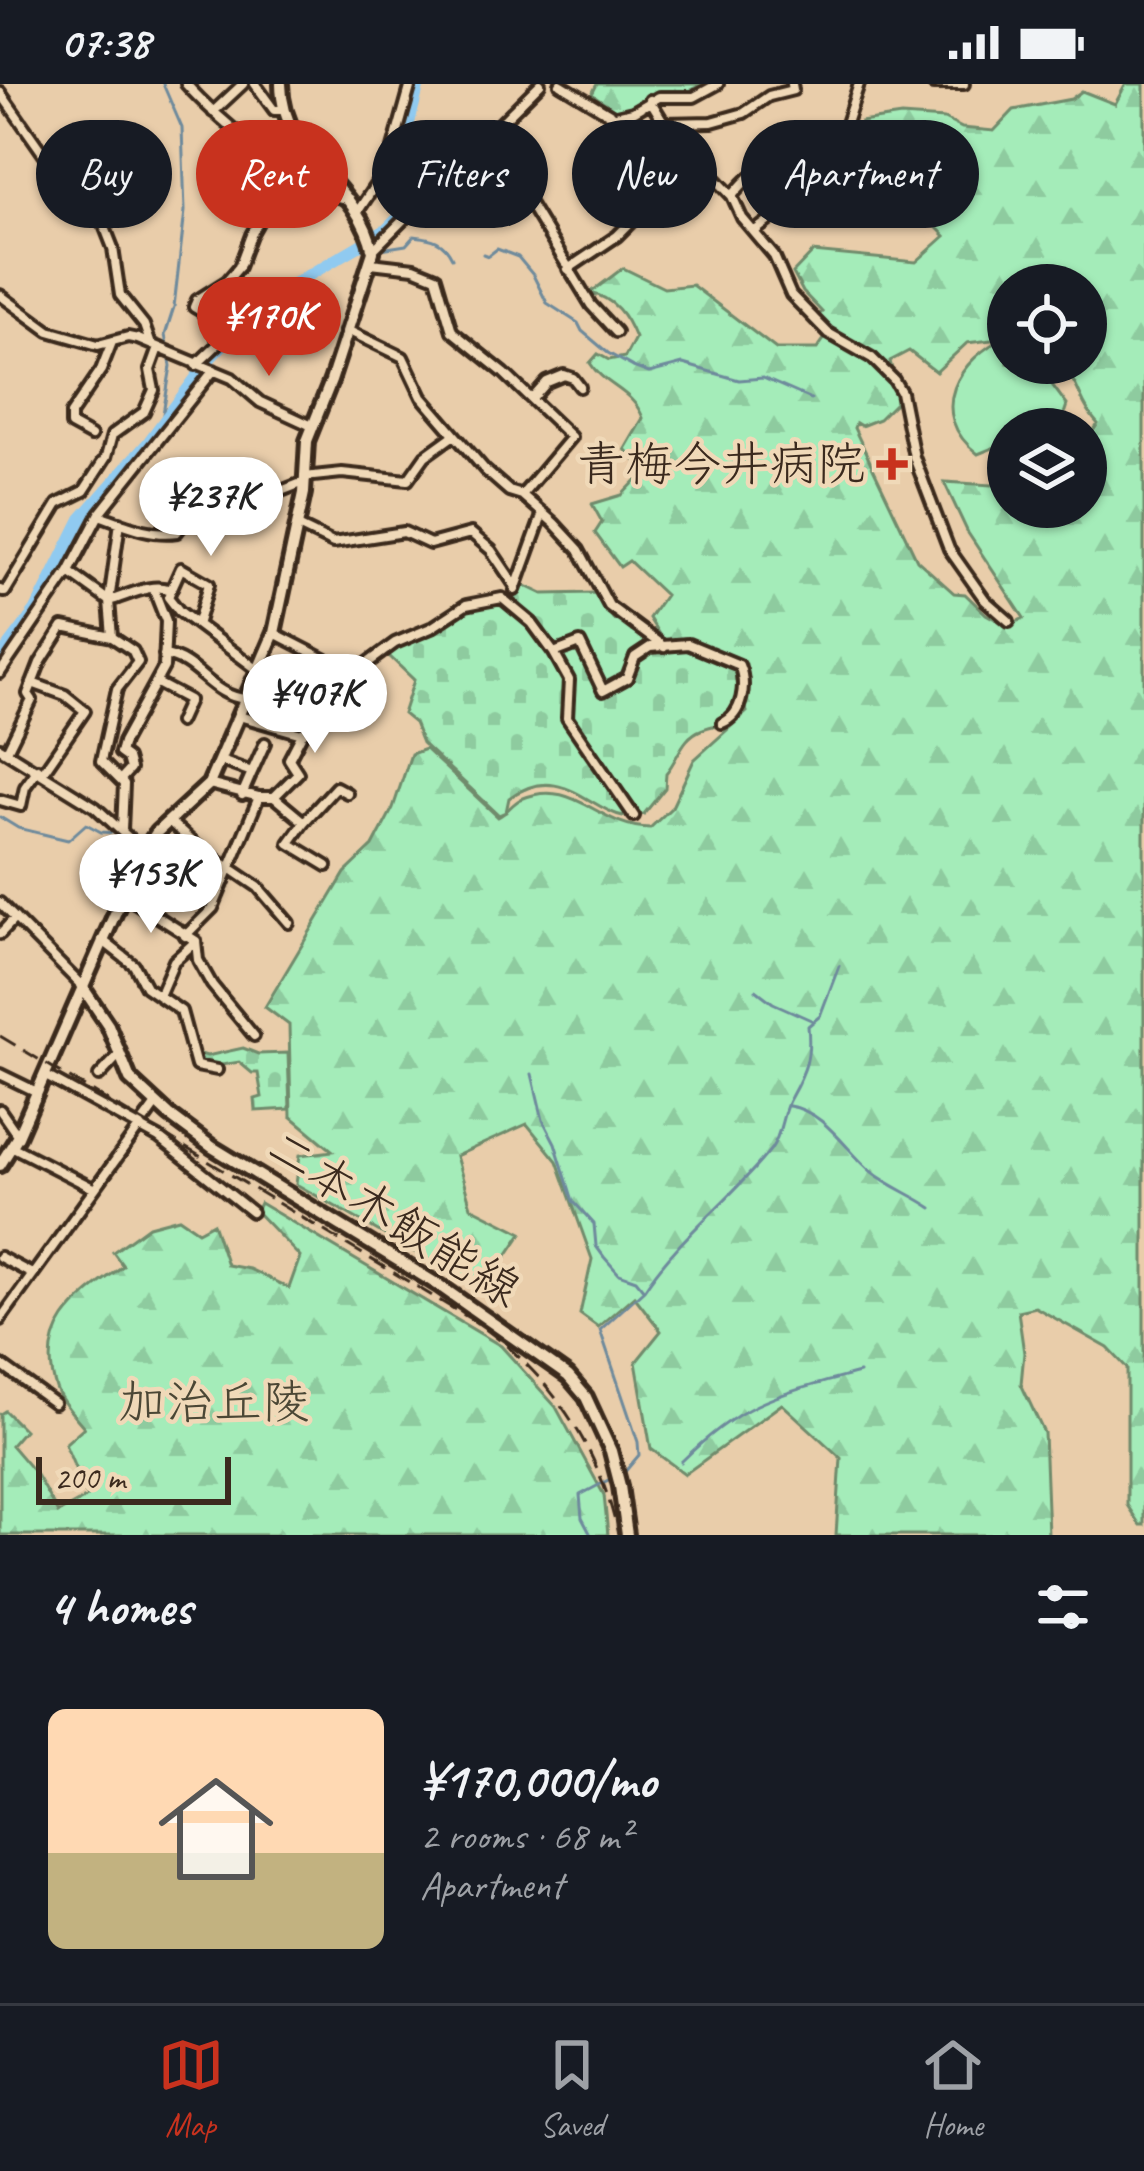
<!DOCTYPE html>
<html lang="en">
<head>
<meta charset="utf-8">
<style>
	body { margin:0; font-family:Caveat,"Klee One",sans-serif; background:#20242c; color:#f1f3f6; height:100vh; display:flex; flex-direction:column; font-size:45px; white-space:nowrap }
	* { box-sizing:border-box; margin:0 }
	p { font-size:39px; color:#9ea1a6 }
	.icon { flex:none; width:66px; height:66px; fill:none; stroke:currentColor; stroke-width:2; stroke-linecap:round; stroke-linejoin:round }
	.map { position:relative; height:1451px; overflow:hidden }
	.details { display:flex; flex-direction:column; background:#171b24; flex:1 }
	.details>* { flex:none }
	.banner { position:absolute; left:36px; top:36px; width:1074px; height:108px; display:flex; gap:24px }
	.controls { position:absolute; left:987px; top:180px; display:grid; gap:24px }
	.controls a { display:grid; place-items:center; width:120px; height:120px; border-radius:50%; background:#171b24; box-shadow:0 3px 9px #0004; font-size:60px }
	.scale { position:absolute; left:36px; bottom:30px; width:195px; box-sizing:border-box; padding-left:12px; border:6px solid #3b2a1e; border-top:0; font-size:33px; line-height:42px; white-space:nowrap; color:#3b2a1e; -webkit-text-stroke:9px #f0d9b8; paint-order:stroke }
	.price { position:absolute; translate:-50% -102px; padding:0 27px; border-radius:42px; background:#fff; color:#222; font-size:39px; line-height:78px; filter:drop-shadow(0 3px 6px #0008) }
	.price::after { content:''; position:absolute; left:50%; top:72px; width:36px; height:27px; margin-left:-18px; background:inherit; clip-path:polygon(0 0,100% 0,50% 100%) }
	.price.current { background:#c8321e; color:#fff }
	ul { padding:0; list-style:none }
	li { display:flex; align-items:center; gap:36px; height:300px; padding:0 48px }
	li+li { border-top:3px solid #363941 }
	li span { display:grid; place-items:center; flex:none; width:336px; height:240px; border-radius:18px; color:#555 }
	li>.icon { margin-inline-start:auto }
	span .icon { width:144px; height:144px; fill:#fffc; stroke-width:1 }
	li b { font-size:51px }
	h2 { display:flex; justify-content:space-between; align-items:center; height:144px; padding:0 48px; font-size:51px }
	.chip { padding:0 42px; border-radius:54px; background:#171b24; box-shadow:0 3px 9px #0004; font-size:42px; line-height:108px }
	.chip.current { background:#c8321e; color:#fff }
	.status { display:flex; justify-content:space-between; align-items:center; height:84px; padding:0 60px; background:#171b24; direction:ltr }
	.status svg { height:33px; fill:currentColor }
	.tab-bar { display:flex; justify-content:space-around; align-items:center; height:168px; border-top:3px solid #363941; background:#171b24; font-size:33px; color:#9ea1a6 }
	.tab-bar a { display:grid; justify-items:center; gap:6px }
	.tab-bar .current { color:#c8321e }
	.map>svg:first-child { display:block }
	.green { fill:#a4ecb9; stroke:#708b6c; stroke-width:3 }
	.forest { fill:url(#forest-firs); stroke:#708b6c; stroke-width:3; fill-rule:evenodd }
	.cemetery { fill:url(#cemetery-stones); stroke:#708b6c; stroke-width:3 }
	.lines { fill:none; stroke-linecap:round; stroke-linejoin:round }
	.stream { stroke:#6e8a9c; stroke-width:3 }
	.river { stroke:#90caf0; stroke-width:12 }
	.minor-casing { stroke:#3b2a1e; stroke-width:16 }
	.major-casing { stroke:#3b2a1e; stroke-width:20 }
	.minor { stroke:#f0d9b8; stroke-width:8 }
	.major { stroke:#f0d9b8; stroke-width:10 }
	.rail { stroke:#3b2a1e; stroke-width:3; stroke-dasharray:18 9; stroke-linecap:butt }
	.poi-dot { fill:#c8321e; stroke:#f0d9b8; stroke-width:4.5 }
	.labels { text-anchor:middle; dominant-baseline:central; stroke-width:9; stroke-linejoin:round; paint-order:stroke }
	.poi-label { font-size:48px; fill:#3b2a1e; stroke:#f0d9b8; text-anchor:end }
	.street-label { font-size:48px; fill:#3b2a1e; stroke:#f0d9b8 }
	.park-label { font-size:48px; fill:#4b4735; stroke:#f0d9b8 }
</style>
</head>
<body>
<div class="status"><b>07:38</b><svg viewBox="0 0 49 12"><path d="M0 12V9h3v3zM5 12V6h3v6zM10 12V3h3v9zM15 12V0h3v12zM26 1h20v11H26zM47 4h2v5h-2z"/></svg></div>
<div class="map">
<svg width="1144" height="1451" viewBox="0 0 1144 1451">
	<defs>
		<pattern id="forest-firs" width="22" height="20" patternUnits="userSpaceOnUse" patternTransform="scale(3)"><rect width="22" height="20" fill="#a4ecb9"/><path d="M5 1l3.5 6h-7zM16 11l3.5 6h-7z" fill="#8ecb9f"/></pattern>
		<pattern id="cemetery-stones" width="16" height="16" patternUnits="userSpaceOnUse" patternTransform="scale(3)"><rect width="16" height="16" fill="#a4ecb9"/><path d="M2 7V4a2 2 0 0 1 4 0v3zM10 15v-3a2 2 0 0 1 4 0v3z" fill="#8ecb9f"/></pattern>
	</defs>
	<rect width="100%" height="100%" fill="#e9cdaa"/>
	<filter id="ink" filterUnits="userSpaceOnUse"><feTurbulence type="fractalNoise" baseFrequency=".00833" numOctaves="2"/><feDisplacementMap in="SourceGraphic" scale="24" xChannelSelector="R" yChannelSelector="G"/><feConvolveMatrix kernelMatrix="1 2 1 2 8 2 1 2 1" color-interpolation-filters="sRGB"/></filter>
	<g filter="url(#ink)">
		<!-- green -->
		<path class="green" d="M1008,252V279H1036L1067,321L1062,336L1041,345H1008V358L978,370C925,329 958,274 1008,252Z"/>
		<!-- forest -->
		<path class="forest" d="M597,0H703L686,8L650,12L629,25L615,26L592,10Z
			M1126,0H1144V1441H1140L1127,1421V1284L1108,1264L1035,1223L1018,1227L1024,1269L1021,1300L1044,1349L1048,1451H836L841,1374L782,1320L685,1390L651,1365L636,1278L661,1247L634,1212L598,1243L580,1230L592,1175L557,1077L527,1040L456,1072L471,1123L522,1149L483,1207L296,1100L300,1071L333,1067L291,1032L289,941L265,923L345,789L373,762L393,724L411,670L425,665L498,733C508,728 511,720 521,715C574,692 599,744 650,744L672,723L694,676L747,628L743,620L746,580L685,554L663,557L649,534L665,511L629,477L620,483L595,449L602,438L592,420L622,411L645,387L625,365L643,334C633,306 604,302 590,279L598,270L609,276L625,273L635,254C626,231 614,214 590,209L623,184L664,204L692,201L776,265H817L827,251L812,236L822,228L803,208L793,189L813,168L916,178L945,152L888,94L861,38L901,32L944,35L962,44L994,47L1014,26L1071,15L1082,7L1115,20ZM1008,201H1086V279H1055C1083,298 1075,315 1098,340L1086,358V423H1008V393L992,401L944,398L968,449L1024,534L1008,542L986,530L965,510L954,509L917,476L854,344L856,339L861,342L879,335L899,315L890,277L909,267L936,288L967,259L1008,254Z
			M260,1119L501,1262L556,1323L604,1411L608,1451H0V1330L5,1327L24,1346L11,1361L35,1389L58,1429L87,1413L65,1360L84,1343C75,1332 60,1317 56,1304C36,1242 79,1214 123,1182L113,1168L149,1142L179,1134L198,1147L213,1139L227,1181L249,1185L289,1204L300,1173L256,1127Z"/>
		<!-- cemetery -->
		<path class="cemetery" d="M524,501L543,510L596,509L614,536L630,540L658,561L688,558L741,580L740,632C727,642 718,639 703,645C681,653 679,674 666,689L665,704L644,730C600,748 570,670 509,714L506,728L499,731L422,659L414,639L403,630L414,596L386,569L473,521L516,512Z
			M243,964L258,970L288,969L290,1025L256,1027L255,1015L262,1013L258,989H252L239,978L210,983L197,979V969L207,972Z"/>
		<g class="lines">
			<!-- stream -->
			<path class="stream" d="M419,4L426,0
				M381,165L406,161L414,152C433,154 444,157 452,174
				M483,170L488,172L497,165L518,173L533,191L547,219L578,239L582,247L608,269L633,283L649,289L683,280L739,296L763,294L811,315
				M162,336L171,282L165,251L174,223L185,127L182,44L163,0
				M0,733L18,744L68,756L86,740L101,748L116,749
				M124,744L140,758
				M756,906L773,919L811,936
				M532,990L543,1036L555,1059L573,1117L594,1140L596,1162L604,1173L619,1190L636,1196L644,1206L600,1246L638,1358L639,1371L623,1390
				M789,1022C825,1027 846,1067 872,1088C890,1102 913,1111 932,1124
				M644,1206C679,1152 732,1115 771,1065C783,1048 781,1029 791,1013C806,986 811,973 808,942L820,932L839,882
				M681,1378C744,1316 776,1311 859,1289
				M591,1451L582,1434L580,1411L614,1393"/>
			<!-- river -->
			<path class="river" d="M0,574L36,526L81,435L147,360L212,272L260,222L285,205L386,146L407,125L416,107L403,62L419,0"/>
			<defs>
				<path id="minor" d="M186,0C214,32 308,114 349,115
					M255,0L274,26H283
					M560,0L714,93L732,112L742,134L774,172L791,211L828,249L872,274L894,296L901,308L914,373L949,465L985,516L1009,537
					M933,0H964
					M0,8L61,95L104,141L113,164L120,211L144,241L150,258
					M650,16L664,39L712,38L744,29L769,12L793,6L792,0
					M213,28L243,0
					M616,32L633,28L659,13H694L718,0
					M454,88L526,114L591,221L616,248
					M833,90L846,116
					M732,112C757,82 755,91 786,74C812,61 811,50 845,43
					M358,127L388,82L411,0
					M755,147L797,115L816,113L831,100L832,82L859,0
					M373,166L540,0
					M371,179L414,184L436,193L452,247L504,289L571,353L522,411
					M568,185L617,152L649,120L699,87
					M0,211L49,247L98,261L128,253L138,255L232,294L260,318L312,342
					M347,246L403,273L422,313L485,386L509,407L522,411L554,439L579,466L609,522L664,563
					M196,281L218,260L214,235L194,223L197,216L227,197L239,183L251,151L285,90L288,61L295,55
					M532,315L547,298L564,291L573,294L580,303
					M91,352L71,341V330L101,286L112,258
					M304,393L342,389L408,396L425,372L454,351
					M99,431C124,440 150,452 177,448L183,440L205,437L304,398
					M298,442L333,459L404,448L430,460L471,449L491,466L516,503
					M69,488L109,517L120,438
					M0,506L5,508L58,420L84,407L106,373L112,351L144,328L154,306L150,286L158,264
					M171,506L181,484L209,500L198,538
					M515,506L543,429
					M274,549L354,590
					M554,569L580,559L603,607L627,594L635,573L650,563L688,560L739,581C747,600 743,631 722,639
					M164,571C198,576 210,612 246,615
					M261,579L337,611
					M0,589L69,488L100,429L214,286
					M32,599L65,611L85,627L43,688
					M157,599L189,616L179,638
					M239,632L302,650
					M0,664L95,723L143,767
					M7,667L32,616L28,610L40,579L63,543L112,553
					M221,677L252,688L242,711
					M252,688L265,659
					M121,695L130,685L127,674L120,669L123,658L164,583L166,537L153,504
					M209,700L259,713
					M274,713L304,738L289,759L327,782
					M0,716L21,722L25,703L38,685
					M169,737L193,759L258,803L289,839
					M304,738L336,703L347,709
					M122,746L124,700L101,677L117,605L138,578L133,567L112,553L109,517C130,511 151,498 171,506L168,513L179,527L258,586
					M122,810L196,857
					M0,819L81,901
					M0,850L15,834
					M185,852L213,824L259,713H274L298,689L289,675L302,650L361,584L395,559L431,544L466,521L502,514L532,539L554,569L569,596L567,634L634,732
					M102,856L134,881L146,903L181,927L196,982L217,986
					M196,857L198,876L212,901L254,952
					M159,912L174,877L196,857
					M0,990L37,1008
					M44,991L159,1054L252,1128
					M99,992L119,971
					M0,1026L18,1052
					M13,1063L93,1104
					M0,1173L32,1190
					M0,1236L156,1020
					M0,1280L54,1319"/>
				<path id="major" d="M81,901L108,941L130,995L169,1031L212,1063L440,1202L568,1292L586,1313L611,1367L620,1402L627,1451
					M0,1081L18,1052L138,777L157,748L209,700L274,549L304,409L307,357L331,297L373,168C358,96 282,76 281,0"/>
			</defs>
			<!-- minor casing -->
			<use href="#minor" class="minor-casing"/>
			<!-- major casing -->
			<use href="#major" class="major-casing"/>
			<!-- minor -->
			<use href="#minor" class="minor"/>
			<!-- major -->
			<use href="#major" class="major"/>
			<!-- rail -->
			<path class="rail" d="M0,952L474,1237C548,1287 600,1363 618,1451"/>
		</g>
	</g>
	<!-- markers -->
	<path class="poi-dot" d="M886 362h12v12h12v12h-12v12h-12v-12h-12v-12h12z"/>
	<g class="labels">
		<!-- poi labels -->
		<g class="poi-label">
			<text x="865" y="380">青梅今井病院</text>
		</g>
		<!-- street labels -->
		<g class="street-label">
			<text transform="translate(394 1134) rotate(32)">二本木飯能線</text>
		</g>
		<!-- park labels -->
		<g class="park-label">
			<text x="214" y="1318">加治丘陵</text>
		</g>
	</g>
</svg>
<div class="controls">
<a><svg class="icon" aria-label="locate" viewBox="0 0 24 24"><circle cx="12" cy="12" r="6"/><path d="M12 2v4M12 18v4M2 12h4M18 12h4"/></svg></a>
<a><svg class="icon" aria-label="layers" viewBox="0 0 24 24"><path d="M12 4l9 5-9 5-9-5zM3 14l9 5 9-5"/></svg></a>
</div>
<div class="scale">200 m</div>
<b class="price current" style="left:269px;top:295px">¥170K</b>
<b class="price" style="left:211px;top:475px">¥237K</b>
<b class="price" style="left:315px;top:672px">¥407K</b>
<b class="price" style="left:151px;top:852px">¥153K</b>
<div class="banner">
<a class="chip">Buy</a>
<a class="chip current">Rent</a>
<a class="chip">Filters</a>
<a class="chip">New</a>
<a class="chip">Apartment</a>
</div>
</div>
<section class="details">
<h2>4 homes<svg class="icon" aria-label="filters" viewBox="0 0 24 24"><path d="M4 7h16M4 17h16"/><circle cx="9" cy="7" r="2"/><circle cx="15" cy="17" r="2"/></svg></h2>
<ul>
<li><span style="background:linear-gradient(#ffd9b3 60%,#c2b280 0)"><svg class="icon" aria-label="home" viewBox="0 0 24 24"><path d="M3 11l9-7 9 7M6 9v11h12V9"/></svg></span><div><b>¥170,000/mo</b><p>2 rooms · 68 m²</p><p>Apartment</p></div></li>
</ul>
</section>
<nav class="tab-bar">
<a class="current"><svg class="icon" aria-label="map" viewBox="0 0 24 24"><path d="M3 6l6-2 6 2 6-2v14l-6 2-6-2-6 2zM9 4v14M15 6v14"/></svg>Map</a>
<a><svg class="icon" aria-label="saved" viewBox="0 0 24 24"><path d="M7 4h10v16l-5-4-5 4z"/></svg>Saved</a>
<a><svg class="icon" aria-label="home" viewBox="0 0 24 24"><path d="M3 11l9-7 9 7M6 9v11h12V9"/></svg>Home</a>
</nav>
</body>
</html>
